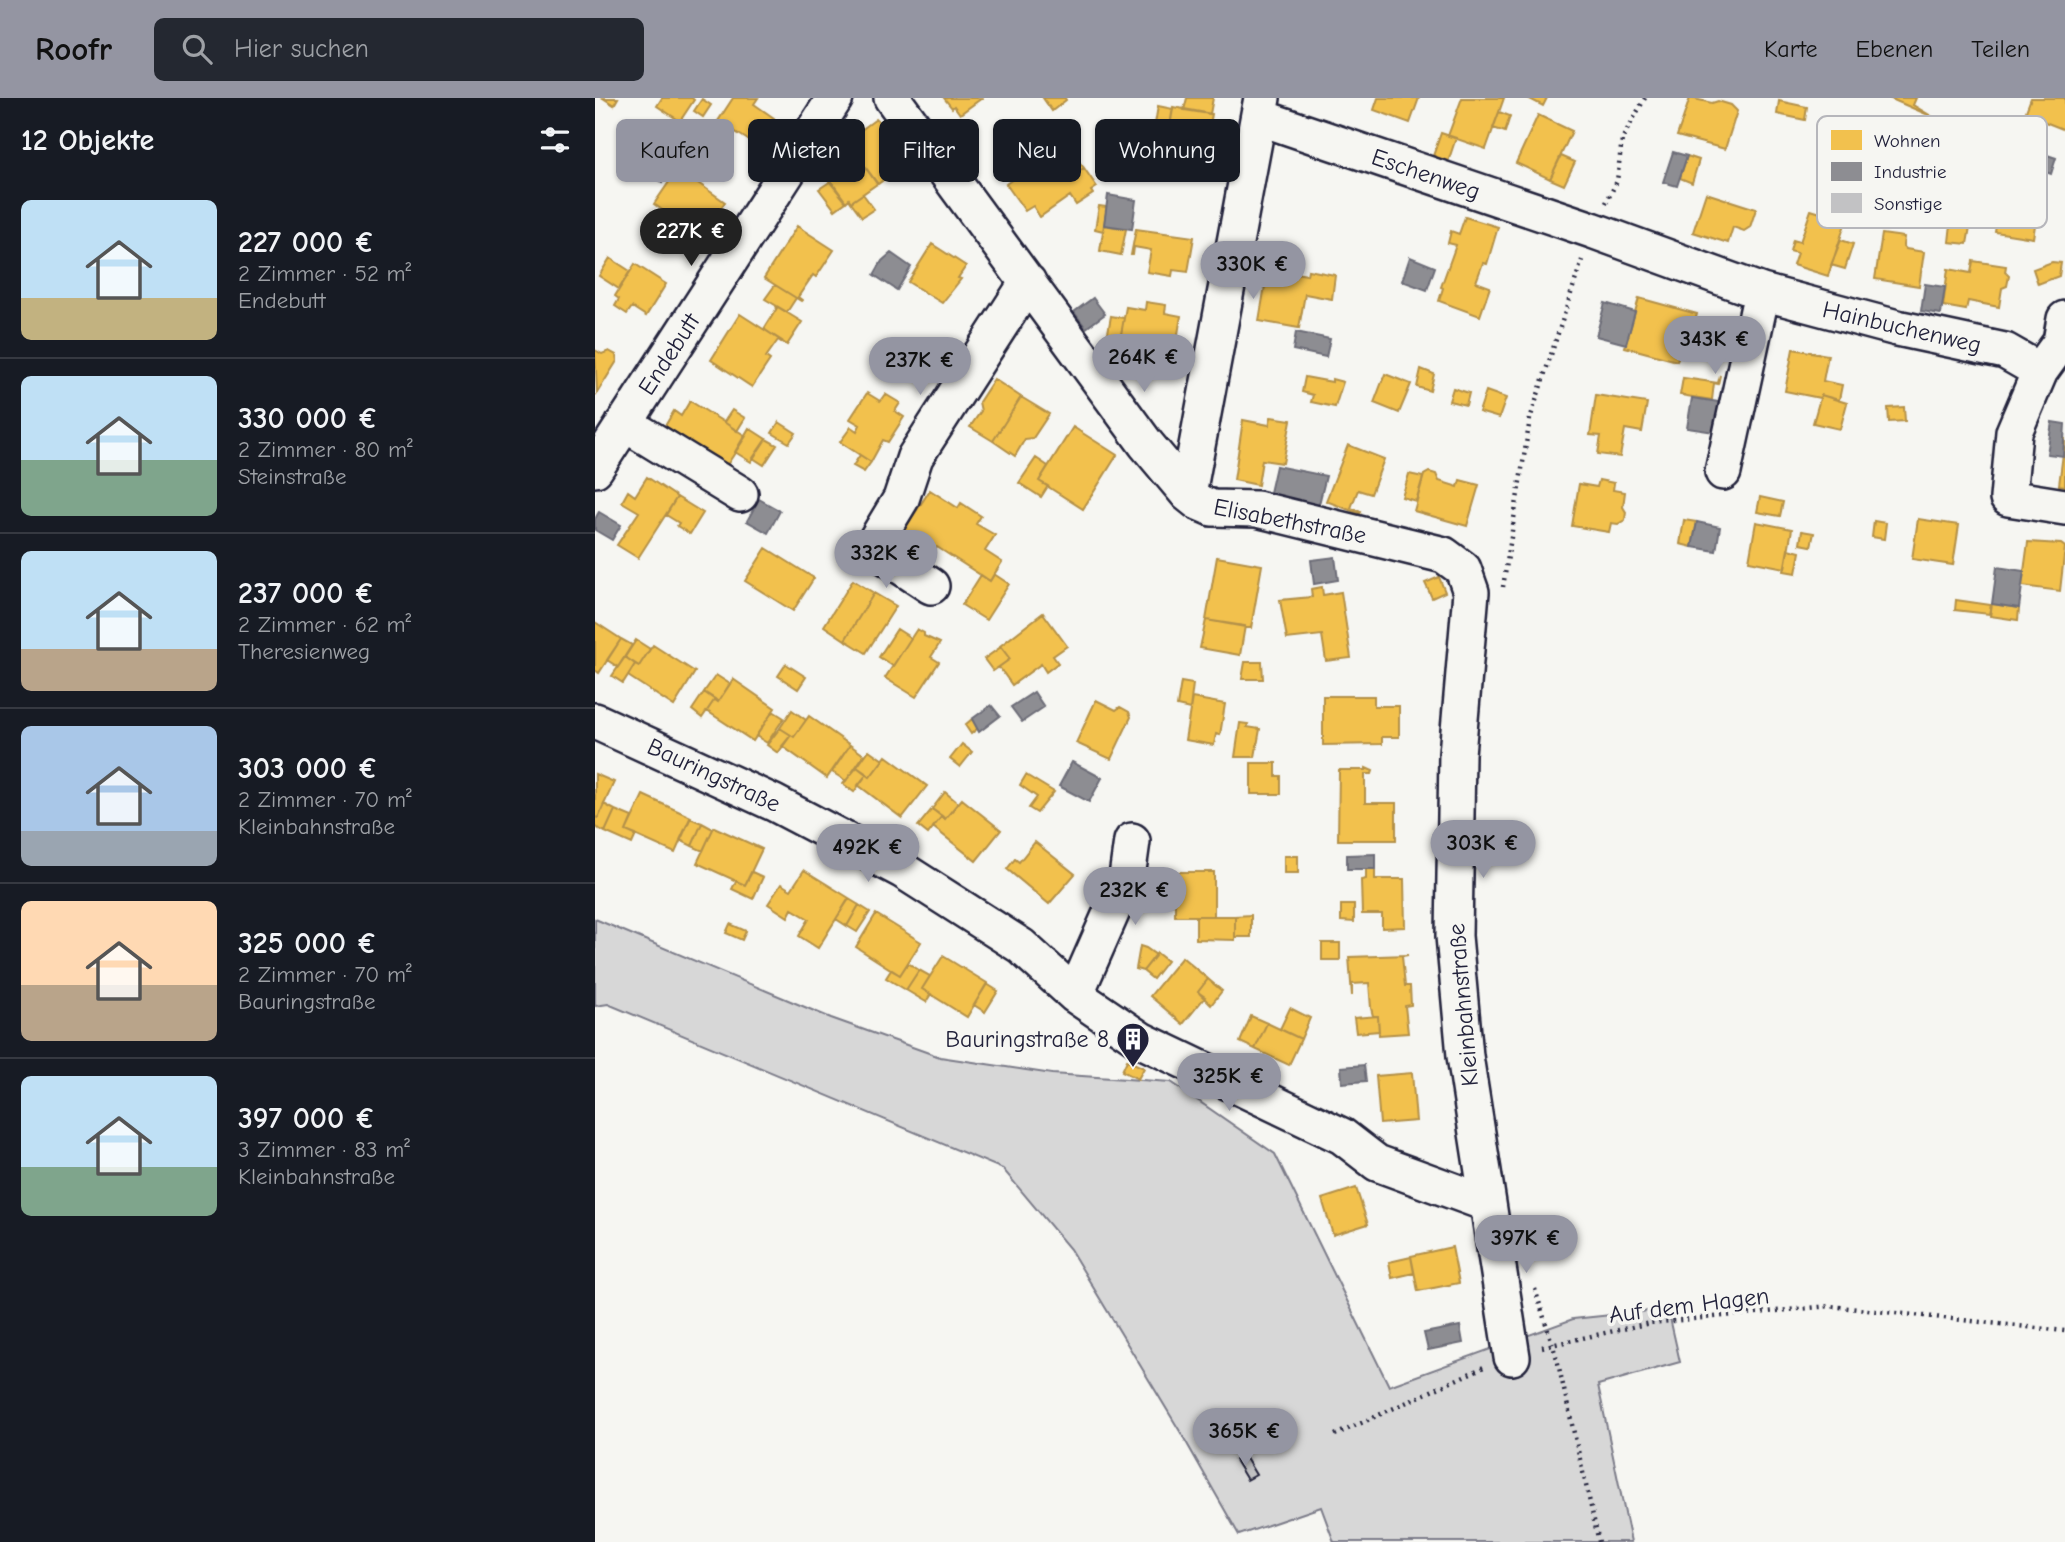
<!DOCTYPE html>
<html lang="de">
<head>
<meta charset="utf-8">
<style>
	body { margin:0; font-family:"Comic Neue",sans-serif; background:#242831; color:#f1f3f6; height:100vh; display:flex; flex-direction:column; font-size:26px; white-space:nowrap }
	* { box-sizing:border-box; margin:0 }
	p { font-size:23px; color:#9ea1a6 }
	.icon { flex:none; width:38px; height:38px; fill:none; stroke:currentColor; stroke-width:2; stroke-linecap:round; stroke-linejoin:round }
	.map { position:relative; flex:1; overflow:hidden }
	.details { display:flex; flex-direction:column; background:#171b24; width:595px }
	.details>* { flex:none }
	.top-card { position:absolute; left:21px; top:21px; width:665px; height:63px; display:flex; gap:14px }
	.price { position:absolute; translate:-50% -60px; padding:0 16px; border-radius:24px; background:#9495a2; color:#111; font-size:23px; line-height:46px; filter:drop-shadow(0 2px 4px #0008) }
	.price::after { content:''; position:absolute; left:50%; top:42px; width:21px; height:16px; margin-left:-10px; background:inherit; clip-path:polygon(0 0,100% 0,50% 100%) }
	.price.current { background:#222; color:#fff }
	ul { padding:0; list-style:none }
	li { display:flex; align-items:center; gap:21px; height:175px; padding:0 21px }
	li+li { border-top:2px solid #363941 }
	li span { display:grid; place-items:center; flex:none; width:196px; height:140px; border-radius:10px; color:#555 }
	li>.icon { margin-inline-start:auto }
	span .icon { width:84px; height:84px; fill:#fffc; stroke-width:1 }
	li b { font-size:30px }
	h2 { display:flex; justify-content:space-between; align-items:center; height:84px; padding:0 21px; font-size:30px }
	.pill { padding:0 24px; border-radius:10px; background:#171b24; box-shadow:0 2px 5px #0004; font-size:24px; line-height:63px }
	.pill.current { background:#9495a2; color:#111 }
	header { display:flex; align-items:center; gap:42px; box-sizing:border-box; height:98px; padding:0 35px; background:#9495a2; color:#111 }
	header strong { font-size:33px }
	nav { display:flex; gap:38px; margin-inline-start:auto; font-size:24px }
	.search { width:490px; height:63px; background:#242831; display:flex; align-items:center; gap:18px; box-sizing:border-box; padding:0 24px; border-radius:10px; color:#9ea1a6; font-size:26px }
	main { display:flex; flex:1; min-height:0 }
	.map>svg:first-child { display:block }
	.green { fill:#d7d7d7; stroke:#7c7c89; stroke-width:2 }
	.homes { fill:#f2c14e; stroke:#b49148; stroke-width:2 }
	.industry { fill:#8d8d92; stroke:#6d6d78; stroke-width:2 }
	.building { fill:#c2c2c4; stroke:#22223b; stroke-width:2 }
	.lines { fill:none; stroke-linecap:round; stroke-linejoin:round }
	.minor-casing { stroke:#22223b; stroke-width:40 }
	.path { stroke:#22223b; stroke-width:4.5; stroke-dasharray:2 5; stroke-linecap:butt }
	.minor { stroke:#f6f6f2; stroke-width:35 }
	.labels { text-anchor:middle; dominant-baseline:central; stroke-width:7; stroke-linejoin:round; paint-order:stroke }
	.street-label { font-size:24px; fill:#22223b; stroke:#f6f6f2 }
	.poi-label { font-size:24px; fill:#22223b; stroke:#f6f6f2; text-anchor:end }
	.key { fill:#f6f6f2; stroke:#b6b6bb; stroke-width:2 }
	.key-label { font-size:19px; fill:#22223b }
</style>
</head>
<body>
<header>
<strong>Roofr</strong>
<div class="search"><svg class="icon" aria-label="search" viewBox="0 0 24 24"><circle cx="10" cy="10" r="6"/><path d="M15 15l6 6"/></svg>Hier suchen</div>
<nav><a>Karte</a><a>Ebenen</a><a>Teilen</a></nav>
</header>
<main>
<section class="details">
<h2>12 Objekte<svg class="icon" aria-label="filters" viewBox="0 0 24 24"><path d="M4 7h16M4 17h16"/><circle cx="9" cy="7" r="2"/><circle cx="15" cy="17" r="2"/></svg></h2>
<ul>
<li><span style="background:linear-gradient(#bfe0f5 70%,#c2b280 0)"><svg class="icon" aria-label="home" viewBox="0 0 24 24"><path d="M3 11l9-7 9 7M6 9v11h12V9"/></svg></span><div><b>227 000 €</b><p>2 Zimmer · 52 m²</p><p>Endebutt</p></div></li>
<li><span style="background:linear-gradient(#bfe0f5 60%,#7fa58c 0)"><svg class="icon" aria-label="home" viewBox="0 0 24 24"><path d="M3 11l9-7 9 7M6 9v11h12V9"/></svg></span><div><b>330 000 €</b><p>2 Zimmer · 80 m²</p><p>Steinstraße</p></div></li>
<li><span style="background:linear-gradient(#bfe0f5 70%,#b9a48a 0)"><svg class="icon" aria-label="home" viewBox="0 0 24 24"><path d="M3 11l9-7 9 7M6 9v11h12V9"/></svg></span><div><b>237 000 €</b><p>2 Zimmer · 62 m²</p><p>Theresienweg</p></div></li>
<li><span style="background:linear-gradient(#a9c7e8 75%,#9aa5b1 0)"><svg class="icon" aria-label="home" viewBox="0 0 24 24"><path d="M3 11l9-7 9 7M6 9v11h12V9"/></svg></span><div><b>303 000 €</b><p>2 Zimmer · 70 m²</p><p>Kleinbahnstraße</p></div></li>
<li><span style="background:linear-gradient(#ffd9b3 60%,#b9a48a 0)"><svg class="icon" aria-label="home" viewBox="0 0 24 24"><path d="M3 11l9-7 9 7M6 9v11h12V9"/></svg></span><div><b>325 000 €</b><p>2 Zimmer · 70 m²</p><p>Bauringstraße</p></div></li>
<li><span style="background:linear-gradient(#bfe0f5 65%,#7fa58c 0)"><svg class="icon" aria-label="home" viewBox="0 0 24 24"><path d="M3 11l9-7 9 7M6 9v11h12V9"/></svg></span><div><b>397 000 €</b><p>3 Zimmer · 83 m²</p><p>Kleinbahnstraße</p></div></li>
</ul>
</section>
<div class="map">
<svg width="1470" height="1444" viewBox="0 0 1470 1444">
	<rect width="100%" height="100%" fill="#f6f6f2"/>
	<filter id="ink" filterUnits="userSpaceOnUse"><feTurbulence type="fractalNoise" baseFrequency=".0143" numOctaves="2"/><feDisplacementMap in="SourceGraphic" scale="14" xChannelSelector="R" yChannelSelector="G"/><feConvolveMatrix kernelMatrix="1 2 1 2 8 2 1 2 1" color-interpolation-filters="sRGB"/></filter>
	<g filter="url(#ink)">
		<!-- green -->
		<path class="green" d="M0,821L236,920L345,959L457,976L576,984L680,1056L794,1288L978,1221L1073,1211L1085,1264L1003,1287L1036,1444H739L726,1409L644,1437L586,1335L475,1151L408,1071L13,906L0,908Z"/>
		<!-- homes -->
		<path class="homes" d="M8,0H23L19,7Z
			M67,0H97L99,2L85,23L62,8Z
			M138,0H163L159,6L179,20L161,47L123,23Z
			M349,0H387L365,16L359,8L357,10Z
			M448,0H470L471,2L457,13Z
			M592,0H618L615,16L589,12Z
			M783,0H824L815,25L779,12Z
			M867,0H909L891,51L853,38Z
			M933,0H952L948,8Z
			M1095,0L1117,5L1123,3L1136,7L1142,13L1130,51L1082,38Z
			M1294,0H1321L1318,7L1338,19Z
			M1436,0H1470V32L1430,16Z
			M107,1L116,7L108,19L99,13Z
			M1184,3L1212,9L1210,22L1182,16Z
			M563,8L578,11L574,34L559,32Z
			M578,9L617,16L609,59L571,52Z
			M904,14L915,18L910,34L898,30Z
			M943,17L977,33L955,81L921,65Z
			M281,21L297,39L312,64L283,86L251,43L256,39L253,36L259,32L262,35Z
			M846,35L861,40L853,64L838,58Z
			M261,56L282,86L256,104L254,101L251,104L230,78Z
			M449,58L468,85L489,70L502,89L496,93L498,96L481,107L475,98L445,119L438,108L430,113L411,86Z
			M966,58L980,64L969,87L955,81Z
			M1092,58L1104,62L1097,85L1085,80Z
			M482,61L489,70L468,85L461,76Z
			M83,71L130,104L110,133L94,121L89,128L59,106Z
			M236,83L251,104L240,112L224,91Z
			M1111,95L1161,111L1155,129L1149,133L1138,129L1133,145L1098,134Z
			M268,96L279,111L267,119L256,104Z
			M1406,96L1444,102L1438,140L1400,134Z
			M504,108L512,109L508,133L500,131Z
			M1216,112L1251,123L1233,178L1198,167L1202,155L1195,153L1198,142L1205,144Z
			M870,119L903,129L892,166L888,165L881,184L895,189L885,218L844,203L848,190L846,189L861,147L853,145L856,133L864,136Z
			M1356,126L1375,129L1372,146L1354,144Z
			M509,127L531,131L526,157L505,153Z
			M202,128L239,152L221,179L218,177L203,199L207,202L206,203L169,180Z
			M541,131L599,139L593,174L578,172L577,178L552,174L556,152L539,149L538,157H536Z
			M1287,136L1309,139L1308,148L1311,151L1329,154L1324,188L1280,181Z
			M1246,142L1258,146L1250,171L1236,167Z
			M337,146L371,168L363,180L366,181L347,205L313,184Z
			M15,160L35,173L24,191L4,178Z
			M1378,163L1411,168L1410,174L1414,178L1412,188L1407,190L1404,209L1373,203L1371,212L1348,208L1353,171L1376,175Z
			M1457,164L1466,165L1464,178L1443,186L1438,171Z
			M40,166L71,186L51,218L37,209L32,216L20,208L24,201L20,198Z
			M673,170L712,177L713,172L740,177L737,201L710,196L704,230L664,223Z
			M180,187L201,200L192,214L170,201Z
			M1044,200L1102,216L1096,238L1090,236L1082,263L1030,249Z
			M551,204L571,207L570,215L586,218L580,254L545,247L543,253L536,251L537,244L525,242L531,209L550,212Z
			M181,208L207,224L192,247L169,231L182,210Z
			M145,216L187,243L186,244L183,242L171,259L175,262L157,289L116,262Z
			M516,218L529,220L525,242L512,240Z
			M545,247L569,252L564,277L568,279L539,274Z
			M1198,251L1233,257L1228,283L1247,287L1244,302L1226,297L1225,300L1190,293Z
			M0,252L7,256L14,253L21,257L22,263L2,295Z
			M826,271L839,276L835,293L822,289Z
			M790,276L816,286L804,315L779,305Z
			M1125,277L1123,286L1119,285L1117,302L1085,297L1088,280L1123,285Z
			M710,279L737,284V281L748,284L740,309L716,304L718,297L707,294Z
			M399,281L426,299L398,343L375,329L386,313L384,304Z
			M858,290L874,295L871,307L854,303Z
			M891,293L911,300L904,320L884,314Z
			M272,295L285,303L290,296L305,305L300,313L309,319L293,344L288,342L276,364L245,344L256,329L262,333L265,327L255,321Z
			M1001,297L1052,305L1047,334L1030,331L1025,359L1003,356L1006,338L995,337Z
			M1226,297L1252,305L1245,331L1218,325Z
			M426,299L454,316L438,340L430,341L420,358L398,343Z
			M95,303L151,338L132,367L70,328L79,313L86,318Z
			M1309,309L1310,323L1294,324L1293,310Z
			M137,312L150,320L142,333L129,324Z
			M676,319L696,322L688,365L667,362L663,387L639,382L648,322L674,327Z
			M184,324L201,335L194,345L177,335Z
			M478,329L522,357L488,411L444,383Z
			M154,330L171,341L156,364L140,354Z
			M1470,340V388L1464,387Z
			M171,341L182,347L169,367L158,360Z
			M753,347L789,361L776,396L763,392L756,410L766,414L765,416L731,403Z
			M265,357L276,364L269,374L258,368Z
			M441,360L453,368L444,383L453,388L446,399L424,385Z
			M834,374L841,376L844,383L863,389L865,382L884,387L872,428L819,413L829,377Z
			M814,376L828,379L821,403L807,399Z
			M52,379L82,399L43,460L22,447L44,414L27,404L33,393L40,398Z
			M1004,382L1019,385L1018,392L1030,394L1028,409L1031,414L1030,422L1023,426L1016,425L1014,434L977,428L984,386L1002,389Z
			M335,392L363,410L366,405L386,418L381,426L400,437L390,453L407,464L395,483L342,449L338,455L307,435Z
			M82,399L108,415L95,436L82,428L84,425L71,417Z
			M1165,399L1188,404L1185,418L1162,414Z
			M1323,421L1364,427L1358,467L1317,461Z
			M1089,422L1102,424L1097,449L1085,446Z
			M1279,423L1291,425L1289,441L1277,439Z
			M1161,424L1197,431L1190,470L1154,463Z
			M1207,433L1219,435L1216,448L1205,446Z
			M1433,444L1466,446L1470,449L1465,493L1427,488Z
			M171,450L219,480L198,513L150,483Z
			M1193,451L1205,454L1201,475L1189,473Z
			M622,459L667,467L656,530L611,522Z
			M399,476L414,486L391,522L367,507L386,477L395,483Z
			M844,479L850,494L837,500L830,485Z
			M258,482L279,495L250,542L229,528Z
			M727,489L728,497L746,494L756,560L731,563L727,537L692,541L685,502L717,499L716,491Z
			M279,495L301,508L271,555L250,542Z
			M1361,502L1396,507L1394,516L1360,512Z
			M1397,506L1424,510L1423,522L1395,518Z
			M448,515L472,548L458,558L463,565L451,574L446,566L417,587L404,569L415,561L405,548Z
			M611,522L650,528L645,557L605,550Z
			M0,524L26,541L4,575L0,572Z
			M302,531L316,540L298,568L284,559Z
			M322,531L329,535V538L345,545L336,559L344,564L321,599L290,580Z
			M26,541L37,547L23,569L12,562Z
			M41,542L55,551L44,568L30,559Z
			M58,547L100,574L79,608L33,578L40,566L44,568Z
			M406,549L415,561L398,573L389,561Z
			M30,559L40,566L28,585L17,578Z
			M650,564H667L668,581H647Z
			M191,566L211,579L203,591L183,578Z
			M121,577L135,586L123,604L109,594Z
			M138,581L180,610L158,643L112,613L120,601L123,604Z
			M586,584L598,586L595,611L582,608Z
			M109,594L120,601L107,620L97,612Z
			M728,598H779V608H804V639H787V646L728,647Z
			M597,600L630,606L625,637L621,636L619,647L590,642Z
			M501,602L521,612L525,609L534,614L536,619L516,661L481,645Z
			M197,612L211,622L199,639L185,630Z
			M178,613L189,620L172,645L161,638Z
			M214,618L255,647L232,680L187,648L196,637L199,639Z
			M377,621L383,630L376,636L370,627Z
			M645,625L653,626L652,629L665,631L660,659H640Z
			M185,630L196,637L183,655L172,647Z
			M367,646L377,654L365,669L355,661Z
			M255,647L269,657L251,683L237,674Z
			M274,652L288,662L275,679L262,669Z
			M291,658L332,688L307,720L263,687L272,676L275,679Z
			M656,665H681V678H686V696H656Z
			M262,669L272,676L259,694L248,686Z
			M771,670L778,673L777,676H770V705H801V742H743L744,672H771Z
			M0,676L19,684L3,720L0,719Z
			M431,677L459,694L442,715L434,710L442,699L425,687Z
			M350,694L363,705L350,721L337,711Z
			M48,697L96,719L80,755L31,733Z
			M367,701L406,732L381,763L338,729L347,718L350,721Z
			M9,706L20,712L10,734L0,729V719L3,720Z
			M337,711L347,718L333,736L323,728Z
			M20,712L37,719L31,733L41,737L37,746L10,734Z
			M95,720L107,725L97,748L85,742Z
			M107,725L118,731L108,753L97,748Z
			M119,729L167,751L150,787L102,765Z
			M440,744L480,776L454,806L412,771L420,761L424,764Z
			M689,758H703V775H689Z
			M771,771H780V781H809L810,829L787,830V816H767L766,782L771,781Z
			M209,772L254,800L223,850L204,838L214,821L197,811L193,819L173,806L186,786L196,792Z
			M157,774L168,779L158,801L137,791L141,783L150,787Z
			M580,774H619V818H580V806H569V780H580Z
			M254,801L264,807L252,828L241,821Z
			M264,807L275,814L262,834L252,828Z
			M746,807H759V824L746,823Z
			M281,816L326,844L305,877L261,849Z
			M656,817V839H640V818Z
			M601,818H640V842L601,841Z
			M135,826L151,833L147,842L131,835Z
			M727,845H745V862H727Z
			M545,848L551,850L561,857L548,873L541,871Z
			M562,855L572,863L558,881L548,873Z
			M813,857L807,858L810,888H815L816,907L810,908L813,935L784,937L783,918H778L776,910L774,885L757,886V898L754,859Z
			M348,858L392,885L372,919L327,891Z
			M587,859L613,881L603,894L610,899L588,926L555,898Z
			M313,865L324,872L311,892L291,880L296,872L305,877Z
			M324,872L335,878L327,891L336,896L331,904L311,892Z
			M613,881L627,893L616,907L603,894Z
			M392,886L403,893L390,914L379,907Z
			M695,910L715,920L706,941L685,931Z
			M656,918L672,925L660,951L645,944Z
			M783,918L784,933L761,935L759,920Z
			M672,925L706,941L694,967L660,951Z
			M532,962L549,970L543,981L527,973Z
			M817,975L821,1023L785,1026L781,978Z
			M761,1090L773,1126L738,1137L727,1101Z
			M857,1149L864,1185L823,1193L816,1158Z
			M816,1159L819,1175L797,1180L794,1164Z"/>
		<!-- industry -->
		<path class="industry" d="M68,49L84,60L67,84L51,73Z
			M1437,52L1461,60L1456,76L1432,67Z
			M1078,54L1092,58L1082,88L1068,84Z
			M513,97L541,102L537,131L509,127Z
			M296,155L316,169L302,192L279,177L287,163Z
			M815,159L840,169L832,192L807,183Z
			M1330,186L1350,189L1346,216L1326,213Z
			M498,200L510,216L491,230L479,214Z
			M1010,205L1040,214L1031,246L1001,238Z
			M701,234L735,241L731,259L698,252Z
			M1097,300L1131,305L1127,335L1092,330Z
			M1457,324L1470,326L1468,358L1452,356Z
			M681,368L731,378L723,410L674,399Z
			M164,401L185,413L173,435L152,423Z
			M4,414L26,427L17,442L0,432V421Z
			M1102,424L1125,429L1121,453L1097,449Z
			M740,459L743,482L719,486L716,462Z
			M1402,469L1429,473L1424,510L1397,506Z
			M439,594L449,609L427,624L416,609Z
			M396,607L405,618L384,634L377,621Z
			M477,664L507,680L494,704L464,688Z
			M780,756V771H752V757Z
			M769,967L771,983L747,985L746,969Z
			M865,1228L868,1245L833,1252L829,1235Z"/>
		<!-- building -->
		<path class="building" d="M649,1357L661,1377L652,1382L640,1362Z"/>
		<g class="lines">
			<defs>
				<path id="minor" d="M297,0L551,346L593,396L603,404L617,410L662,411L849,457L868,471L876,494L862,656L859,838L870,958L917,1259
					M664,19L997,132L1167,194L1302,230L1410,253L1445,273
					M1470,221L1466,244L1445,273L1419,334L1413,400L1470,409
					M29,325L145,396
					M0,371L240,0
					M1128,374L1167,194
					M593,396L667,0
					M336,488L277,449L306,401L320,359L433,184
					M0,623L179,705L307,772L426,848L480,897L546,942L747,1038L782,1065L891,1105
					M480,897L532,779L537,743"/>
			</defs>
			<!-- minor casing -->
			<use href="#minor" class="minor-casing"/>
			<!-- path -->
			<path class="path" d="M1011,105L1022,83L1027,41L1050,0
				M908,489L935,321L987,162
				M940,1191L962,1261L1004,1444
				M947,1249L1055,1225L1235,1208L1470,1233
				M740,1337L889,1269"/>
			<!-- minor -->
			<use href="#minor" class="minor"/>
		</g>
	</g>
	<!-- icons -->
	<defs>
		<symbol id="building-pin" viewBox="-11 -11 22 30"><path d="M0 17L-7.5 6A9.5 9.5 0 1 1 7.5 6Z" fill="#22223b" stroke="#f6f6f2"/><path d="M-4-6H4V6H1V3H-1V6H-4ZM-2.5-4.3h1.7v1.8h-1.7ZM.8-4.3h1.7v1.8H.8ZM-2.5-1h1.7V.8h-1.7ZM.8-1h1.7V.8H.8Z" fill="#fff"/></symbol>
	</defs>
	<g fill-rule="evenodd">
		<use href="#building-pin" x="519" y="922" width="38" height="52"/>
	</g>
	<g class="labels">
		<!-- street labels -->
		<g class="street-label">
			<text transform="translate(831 76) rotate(19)">Eschenweg</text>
			<text transform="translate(1307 229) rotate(13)">Hainbuchenweg</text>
			<text transform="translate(74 256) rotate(-57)">Endebutt</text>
			<text transform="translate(695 423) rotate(11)">Elisabethstraße</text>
			<text transform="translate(119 677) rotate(25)">Bauringstraße</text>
			<text transform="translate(868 907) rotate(-95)">Kleinbahnstraße</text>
			<text transform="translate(1094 1207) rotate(-7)">Auf dem Hagen</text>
		</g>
		<!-- poi labels -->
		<g class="poi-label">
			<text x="514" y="941">Bauringstraße 8</text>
		</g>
	</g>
	<!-- legend -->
	<rect x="1222" y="18" width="230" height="112" rx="10" class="key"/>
	<rect x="1236" y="32" width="31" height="20" fill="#f2c14e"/>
	<rect x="1236" y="64" width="31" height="19" fill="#8d8d92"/>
	<rect x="1236" y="95" width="31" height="20" fill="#c2c2c4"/>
	<g class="key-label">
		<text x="1279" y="49">Wohnen</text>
		<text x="1279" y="80">Industrie</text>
		<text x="1279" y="112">Sonstige</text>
	</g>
</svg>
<b class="price current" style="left:96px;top:170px">227K €</b>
<b class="price" style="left:658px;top:203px">330K €</b>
<b class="price" style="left:1120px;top:278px">343K €</b>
<b class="price" style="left:549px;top:296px">264K €</b>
<b class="price" style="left:325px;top:299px">237K €</b>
<b class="price" style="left:291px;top:492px">332K €</b>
<b class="price" style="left:888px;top:782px">303K €</b>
<b class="price" style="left:273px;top:786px">492K €</b>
<b class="price" style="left:540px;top:829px">232K €</b>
<b class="price" style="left:634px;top:1015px">325K €</b>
<b class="price" style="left:931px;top:1177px">397K €</b>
<b class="price" style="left:650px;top:1370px">365K €</b>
<div class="top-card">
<a class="pill current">Kaufen</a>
<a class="pill">Mieten</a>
<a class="pill">Filter</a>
<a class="pill">Neu</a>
<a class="pill">Wohnung</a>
</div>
</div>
</main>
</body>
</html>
